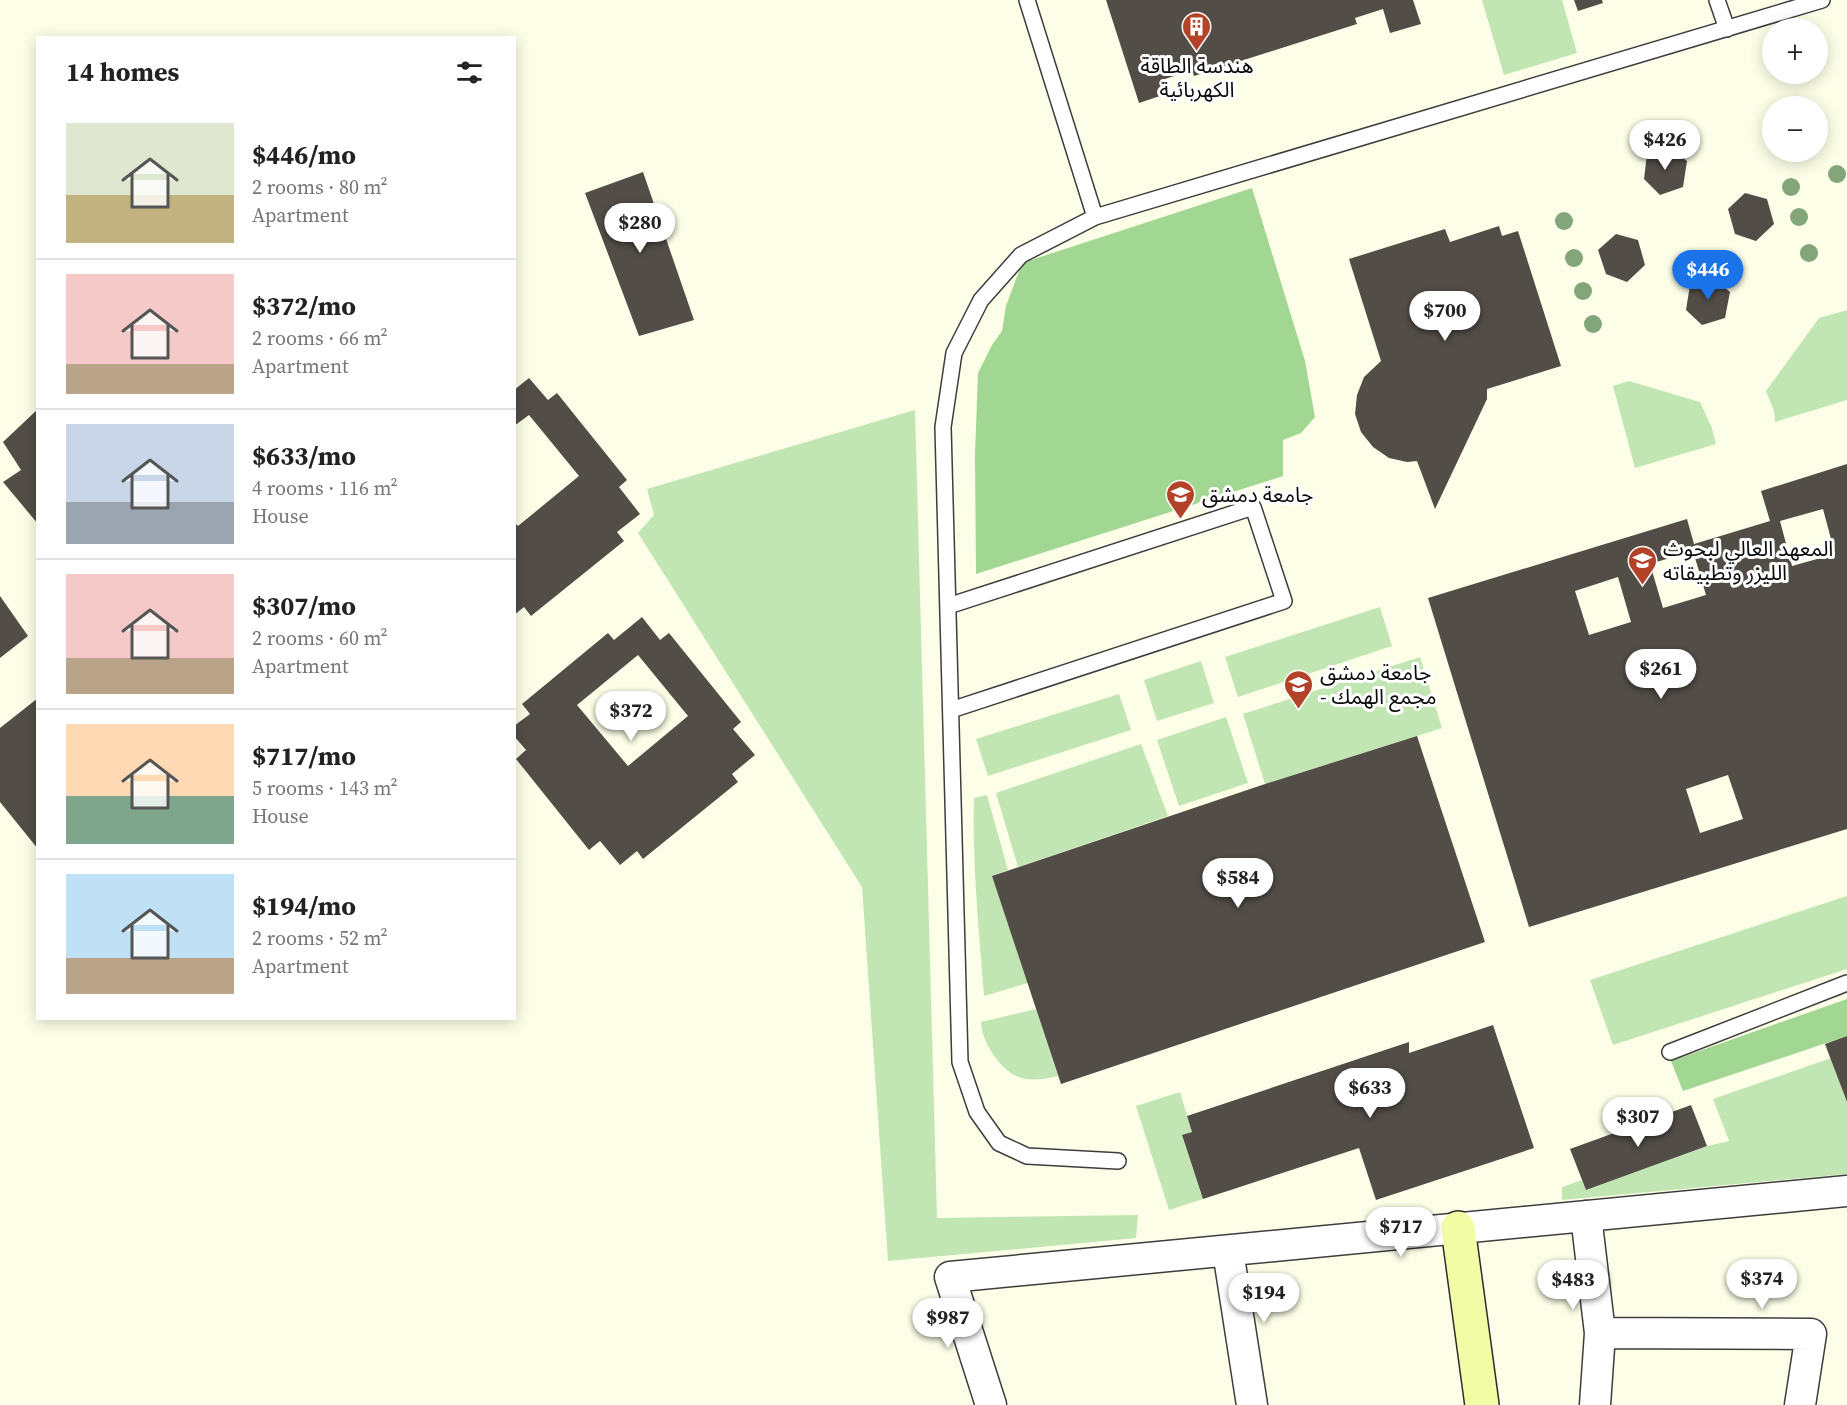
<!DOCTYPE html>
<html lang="en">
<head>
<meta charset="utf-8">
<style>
	body { margin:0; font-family:"Source Serif 4","Noto Sans Arabic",serif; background:#f2f2f2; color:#222; height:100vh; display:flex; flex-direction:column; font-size:22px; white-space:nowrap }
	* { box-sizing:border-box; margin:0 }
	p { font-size:20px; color:#767676 }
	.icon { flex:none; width:33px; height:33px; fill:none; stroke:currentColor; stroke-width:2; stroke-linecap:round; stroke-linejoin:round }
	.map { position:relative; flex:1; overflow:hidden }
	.sheet { position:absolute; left:36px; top:36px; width:480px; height:984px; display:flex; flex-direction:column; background:#fff; border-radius:0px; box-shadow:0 3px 15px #0003 }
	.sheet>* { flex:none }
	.buttons { position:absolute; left:1762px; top:18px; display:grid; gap:12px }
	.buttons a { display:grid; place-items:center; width:66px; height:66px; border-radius:50%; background:#fff; box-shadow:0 3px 15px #0003; font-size:30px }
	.price { position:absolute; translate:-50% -51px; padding:0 14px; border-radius:21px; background:#fff; color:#222; font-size:20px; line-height:39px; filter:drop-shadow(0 2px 3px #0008) }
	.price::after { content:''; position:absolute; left:50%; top:36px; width:18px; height:14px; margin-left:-9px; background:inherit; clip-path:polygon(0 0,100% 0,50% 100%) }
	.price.selected { background:#1a73e8; color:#fff }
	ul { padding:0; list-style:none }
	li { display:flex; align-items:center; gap:18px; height:150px; padding:0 30px }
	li+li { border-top:2px solid #e0e0e0 }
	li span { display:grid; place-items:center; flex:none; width:168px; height:120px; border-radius:0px; color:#555 }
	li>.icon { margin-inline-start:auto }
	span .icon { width:72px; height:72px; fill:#fffc; stroke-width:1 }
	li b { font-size:26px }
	h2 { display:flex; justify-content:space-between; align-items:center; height:72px; padding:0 30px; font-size:26px }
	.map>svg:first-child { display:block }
	.green { fill:#c2e6b3 }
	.forest { fill:#a1d693 }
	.building { fill:#524d47; fill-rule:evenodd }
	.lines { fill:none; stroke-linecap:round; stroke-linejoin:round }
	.lane-casing { stroke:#3d3d3d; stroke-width:18 }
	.street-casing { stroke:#3d3d3d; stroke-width:33 }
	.secondary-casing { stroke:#2c2c2c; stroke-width:36 }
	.lane { stroke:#fff; stroke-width:15 }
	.street { stroke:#fff; stroke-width:30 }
	.secondary { stroke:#f1fca4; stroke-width:33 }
	.tree { fill:#82a57a }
	.labels { text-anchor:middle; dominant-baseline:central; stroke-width:6; stroke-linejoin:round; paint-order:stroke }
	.poi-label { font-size:21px; fill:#0a0a0a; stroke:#fff; text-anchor:start }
</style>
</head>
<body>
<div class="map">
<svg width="1847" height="1405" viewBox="0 0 1847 1405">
	<rect width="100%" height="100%" fill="#fdfee7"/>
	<!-- green -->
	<path class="green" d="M1482,0H1562L1577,53L1504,75Z
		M1847,310V400L1775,422L1774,411L1766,391L1819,318Z
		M1629,381L1700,402L1712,428L1716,444L1635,468L1613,386Z
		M915,410L937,1218L1138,1215L1136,1238L888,1261L862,887L638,533L654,515L647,489Z
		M1380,607L1392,646L1238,697L1225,657Z
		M1420,657L1442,728L1265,784L1243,714Z
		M1201,661L1214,703L1157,721L1144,680Z
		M1119,694L1131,730L988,776L976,739Z
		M1226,717L1248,783L1179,806L1157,740Z
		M1141,744L1168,816L1018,867L996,793Z
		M987,795L1008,870L992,876L1028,983L984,996C979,930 972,864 974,798Z
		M1847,896V969L1613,1045L1590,980Z
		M1036,1009L1058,1076C1045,1079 1029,1082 1016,1076C999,1068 981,1040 981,1022Z
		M1831,1058L1847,1103V1174L1562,1200V1187L1582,1180L1586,1190L1707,1146L1729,1141L1713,1099Z
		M1180,1092L1192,1132L1182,1136L1203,1199L1169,1210L1136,1106Z"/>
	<!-- forest -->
	<path class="forest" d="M1252,188L1305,361L1315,417L1301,433L1283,440V476L976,574L975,454L978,373L992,345L1002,331L1006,306L1022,263Z
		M1847,999V1036L1683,1091L1671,1061Z"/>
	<!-- building -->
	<path class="building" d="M1106,0H1413L1421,24L1390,33L1383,9L1355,18L1357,24L1194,76L1192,70L1165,79L1169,93L1139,103Z
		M1574,0H1602L1603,3L1578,11Z
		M1670,147L1687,161L1683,187L1660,195L1644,179L1647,154Z
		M643,172L694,320L639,336L585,193Z
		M1745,193L1767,199L1774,224L1756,241L1735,234L1728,209Z
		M1499,226L1502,236L1518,231L1561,366L1487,389V399L1435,509L1417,461L1407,462L1389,458L1373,447L1361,432L1355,414L1357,395L1364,377L1381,361L1349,259L1445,229L1450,242Z
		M1616,234L1638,240L1645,265L1627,282L1606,274L1598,250Z
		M1713,278L1730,292L1725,318L1702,325L1686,310L1690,285Z
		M529,378L548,400L557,393L627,480L619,487L640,514L617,532L624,541L531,616L524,607L514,615V522L518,526L579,476L529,415L514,426V390Z
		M38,409V524L3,482L21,470L3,442Z
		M1847,464V829L1529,927L1428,598L1687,519L1694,544L1770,521L1761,491ZM1823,509L1835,554L1792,566L1780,521ZM1693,551L1706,595L1663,608L1650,564ZM1618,577L1631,622L1589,635L1575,591ZM1728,775L1743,819L1700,833L1686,789Z
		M0,596L28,636L0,658Z
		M642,617L660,640L669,633L741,722L733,729L755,755L732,774L738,782L643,859L637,851L620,865L600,841L589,850L516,759L526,750L514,736V726L530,714L522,704L608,633L614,640ZM638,655L688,716L628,766L577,705Z
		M38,698V849L0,802V728Z
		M1417,736L1485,942L1061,1084L992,876L1265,784Z
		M1493,1025L1534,1148L1376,1200L1359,1148L1203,1199L1182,1135L1192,1132L1187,1116L1409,1042V1053Z
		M1847,1036V1102L1825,1044Z
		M1691,1105L1707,1146L1586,1190L1570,1149Z"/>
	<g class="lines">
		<defs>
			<path id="lane" d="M1027,0L1095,217
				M1717,0L1727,29
				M948,606L1253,507L1284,601L951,710
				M1670,1052L1847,983
				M1118,1161L1027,1156L999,1143L977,1112L960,1062L943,427L954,353L981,300L1021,255L1095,217L1822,0"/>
			<path id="street" d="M1586,1216L1600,1333L1595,1405
				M1228,1251L1252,1405
				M1600,1333L1811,1334L1800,1405
				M991,1405L950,1277L1847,1191"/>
			<path id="secondary" d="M1458,1228L1482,1405"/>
		</defs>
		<!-- lane casing -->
		<use href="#lane" class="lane-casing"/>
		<!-- street casing -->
		<use href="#street" class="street-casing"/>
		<!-- secondary casing -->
		<use href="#secondary" class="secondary-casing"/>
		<!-- lane -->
		<use href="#lane" class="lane"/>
		<!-- street -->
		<use href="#street" class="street"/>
		<!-- secondary -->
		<use href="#secondary" class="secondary"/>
	</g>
	<!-- trees -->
	<g class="tree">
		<circle cx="1837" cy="174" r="9"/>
		<circle cx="1791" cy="187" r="9"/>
		<circle cx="1799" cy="217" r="9"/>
		<circle cx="1564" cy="221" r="9"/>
		<circle cx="1809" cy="253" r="9"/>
		<circle cx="1574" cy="258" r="9"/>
		<circle cx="1583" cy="291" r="9"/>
		<circle cx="1593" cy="324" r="9"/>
	</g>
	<!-- icons -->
	<defs>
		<symbol id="building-pin" viewBox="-11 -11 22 30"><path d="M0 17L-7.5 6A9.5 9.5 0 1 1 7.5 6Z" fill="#b24329" stroke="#fff"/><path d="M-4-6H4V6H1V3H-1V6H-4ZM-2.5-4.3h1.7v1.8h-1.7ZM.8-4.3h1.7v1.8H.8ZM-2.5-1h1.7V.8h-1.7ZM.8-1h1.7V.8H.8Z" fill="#fff"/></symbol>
		<symbol id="university-pin" viewBox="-11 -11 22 30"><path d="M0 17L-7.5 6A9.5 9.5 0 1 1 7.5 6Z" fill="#b24329" stroke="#fff"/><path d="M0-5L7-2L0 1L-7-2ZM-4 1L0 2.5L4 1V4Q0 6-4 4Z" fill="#fff"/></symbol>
	</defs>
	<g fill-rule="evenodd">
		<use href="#building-pin" x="1180" y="10" width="33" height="45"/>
		<use href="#university-pin" x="1164" y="478" width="33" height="45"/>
		<use href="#university-pin" x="1626" y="544" width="33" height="45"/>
		<use href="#university-pin" x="1282" y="668" width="33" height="45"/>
	</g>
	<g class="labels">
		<!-- poi labels -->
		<g class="poi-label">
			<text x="1197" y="65" text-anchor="middle">هندسة الطاقة<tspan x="1197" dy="24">الكهربائية</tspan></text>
			<text x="1202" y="494">جامعة دمشق</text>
			<text x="1663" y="548">المعهد العالي لبحوث<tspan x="1663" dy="24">الليزر وتطبيقاته</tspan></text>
			<text x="1320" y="672">جامعة دمشق<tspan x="1320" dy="24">- مجمع الهمك</tspan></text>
		</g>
	</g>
</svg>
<div class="buttons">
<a>+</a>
<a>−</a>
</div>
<b class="price" style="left:1665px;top:171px">$426</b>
<b class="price" style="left:640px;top:254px">$280</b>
<b class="price selected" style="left:1708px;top:301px">$446</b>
<b class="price" style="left:1445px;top:342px">$700</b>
<b class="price" style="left:1661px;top:700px">$261</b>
<b class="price" style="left:631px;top:742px">$372</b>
<b class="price" style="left:1238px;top:909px">$584</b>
<b class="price" style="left:1370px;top:1119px">$633</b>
<b class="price" style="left:1638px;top:1148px">$307</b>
<b class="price" style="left:1401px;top:1258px">$717</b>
<b class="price" style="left:1762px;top:1310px">$374</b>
<b class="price" style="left:1573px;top:1311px">$483</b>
<b class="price" style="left:1264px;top:1324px">$194</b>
<b class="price" style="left:948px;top:1349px">$987</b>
<section class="sheet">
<h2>14 homes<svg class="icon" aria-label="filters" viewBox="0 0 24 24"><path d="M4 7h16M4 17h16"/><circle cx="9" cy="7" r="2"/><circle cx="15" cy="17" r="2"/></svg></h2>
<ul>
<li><span style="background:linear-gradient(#dfe7d0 60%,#c2b280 0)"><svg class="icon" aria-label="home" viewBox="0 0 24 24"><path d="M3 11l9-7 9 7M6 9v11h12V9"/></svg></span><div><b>$446/mo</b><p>2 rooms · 80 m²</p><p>Apartment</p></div></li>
<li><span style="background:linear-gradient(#f6c9c9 75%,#b9a48a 0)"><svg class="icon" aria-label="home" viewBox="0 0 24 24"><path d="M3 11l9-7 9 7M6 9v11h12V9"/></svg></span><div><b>$372/mo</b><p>2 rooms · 66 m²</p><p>Apartment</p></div></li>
<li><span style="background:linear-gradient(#c9d6e8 65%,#9aa5b1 0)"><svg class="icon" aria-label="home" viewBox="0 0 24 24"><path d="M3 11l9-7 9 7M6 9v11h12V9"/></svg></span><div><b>$633/mo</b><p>4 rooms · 116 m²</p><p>House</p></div></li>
<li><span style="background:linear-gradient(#f6c9c9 70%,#b9a48a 0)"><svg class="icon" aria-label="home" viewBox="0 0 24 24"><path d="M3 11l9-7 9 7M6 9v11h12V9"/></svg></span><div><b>$307/mo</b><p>2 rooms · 60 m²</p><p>Apartment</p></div></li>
<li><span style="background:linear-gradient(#ffd9b3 60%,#7fa58c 0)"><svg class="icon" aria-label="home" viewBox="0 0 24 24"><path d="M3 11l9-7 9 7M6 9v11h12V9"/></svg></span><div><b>$717/mo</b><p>5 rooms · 143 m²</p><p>House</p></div></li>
<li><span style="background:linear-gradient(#bfe0f5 70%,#b9a48a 0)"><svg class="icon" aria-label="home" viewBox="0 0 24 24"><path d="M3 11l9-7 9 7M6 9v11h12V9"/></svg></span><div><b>$194/mo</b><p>2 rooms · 52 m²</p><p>Apartment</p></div></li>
</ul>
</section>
</div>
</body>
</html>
